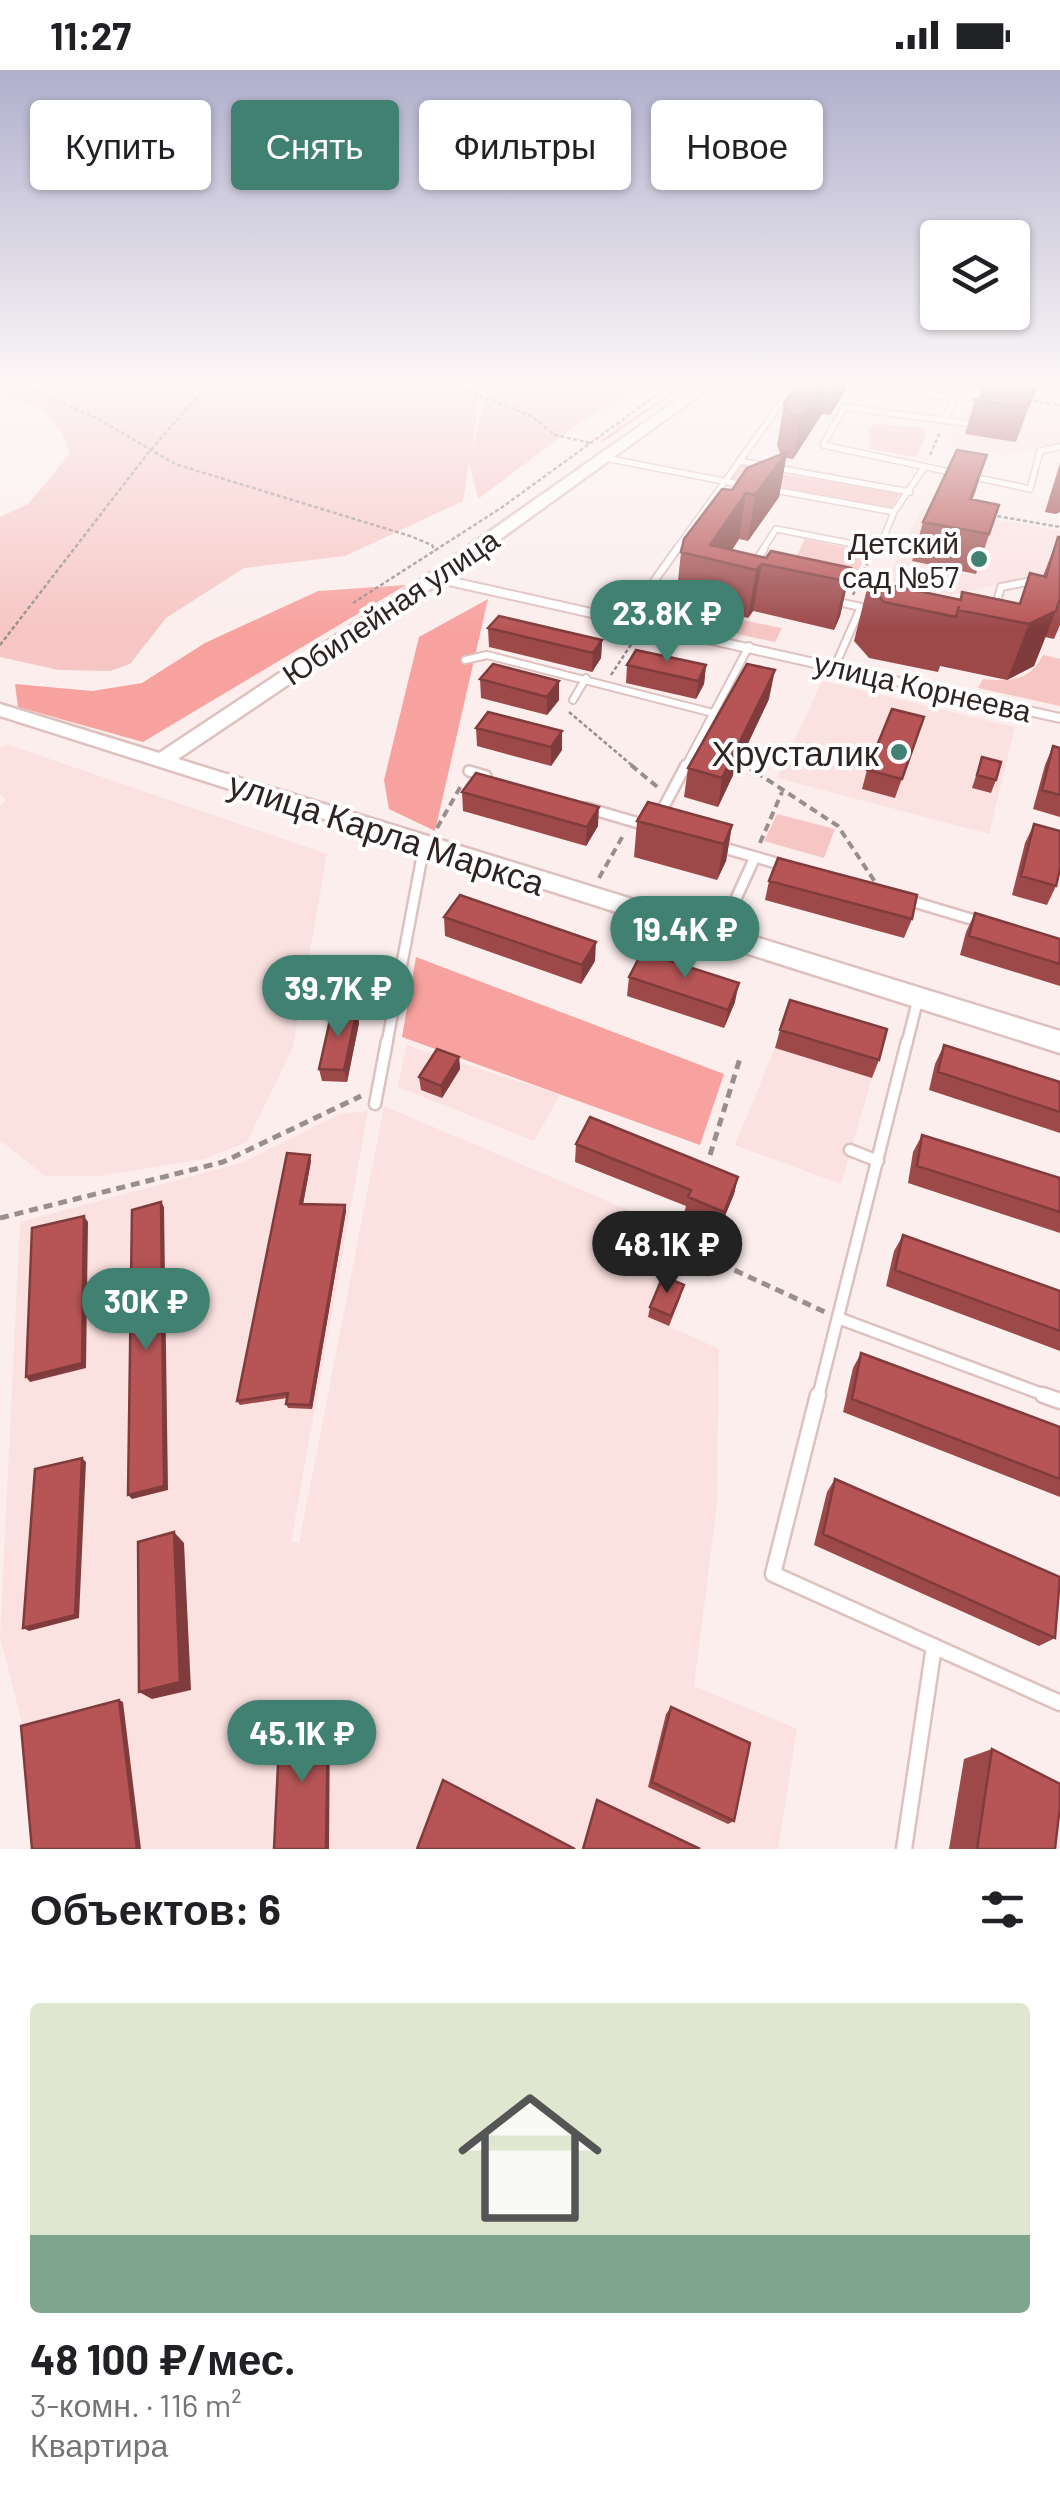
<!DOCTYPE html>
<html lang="ru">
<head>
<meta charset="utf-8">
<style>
	body { margin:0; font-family:Barlow,sans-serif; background:#f2f2f2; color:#202124; height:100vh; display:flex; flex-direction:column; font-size:38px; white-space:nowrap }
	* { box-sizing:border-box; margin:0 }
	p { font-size:32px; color:#757577 }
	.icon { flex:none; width:55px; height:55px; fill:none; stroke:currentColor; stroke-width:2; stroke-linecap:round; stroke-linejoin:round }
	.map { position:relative; height:1779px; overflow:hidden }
	.panel { display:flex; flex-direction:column; background:#fff; flex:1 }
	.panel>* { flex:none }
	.top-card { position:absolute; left:30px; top:30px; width:1000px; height:90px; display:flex; gap:20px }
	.tools { position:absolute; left:920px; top:150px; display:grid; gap:20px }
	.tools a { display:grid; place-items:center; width:110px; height:110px; border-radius:10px; background:#fff; box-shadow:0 2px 8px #0004; font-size:50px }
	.price { position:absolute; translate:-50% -85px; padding:0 22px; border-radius:35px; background:#418171; color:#fff; font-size:32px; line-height:65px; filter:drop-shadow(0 2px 5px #0008) }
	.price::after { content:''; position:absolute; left:50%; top:60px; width:30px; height:22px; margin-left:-15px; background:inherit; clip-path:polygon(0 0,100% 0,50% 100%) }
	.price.current { background:#222; color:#fff }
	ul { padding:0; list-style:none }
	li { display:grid; align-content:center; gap:20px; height:530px; padding:0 30px }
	li span { display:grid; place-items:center; height:310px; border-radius:10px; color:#555 }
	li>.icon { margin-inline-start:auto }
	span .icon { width:180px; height:180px; fill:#fffc; stroke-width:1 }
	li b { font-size:42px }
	h2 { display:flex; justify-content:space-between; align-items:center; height:120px; padding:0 30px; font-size:42px }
	.tag { padding:0 35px; border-radius:10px; background:#fff; box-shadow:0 2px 8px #0004; font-size:35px; line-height:90px }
	.tag.current { background:#418171; color:#fff }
	.status { display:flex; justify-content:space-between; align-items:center; height:70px; padding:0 50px; background:#fff; direction:ltr }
	.status svg { height:28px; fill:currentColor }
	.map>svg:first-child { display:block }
	.built { fill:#fbe2e1 }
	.green { fill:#f6c6c4 }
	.forest { fill:#f7a29f }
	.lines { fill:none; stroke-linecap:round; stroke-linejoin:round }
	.stream { stroke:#fca7a4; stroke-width:2.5 }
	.lane-far4-casing { stroke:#dec0be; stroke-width:8 }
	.lane-far3-casing { stroke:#dec0be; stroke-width:10 }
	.lane-far2-casing { stroke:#dec0be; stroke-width:14 }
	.lane-far1-casing { stroke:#dec0be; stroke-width:15 }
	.lane-casing { stroke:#dec0be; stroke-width:19 }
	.street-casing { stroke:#dec0be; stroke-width:4 }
	.secondary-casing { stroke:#dec0be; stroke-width:5 }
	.path-far2 { stroke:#9a8e8d; stroke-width:2.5; stroke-dasharray:4 2.5; stroke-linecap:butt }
	.path-far1 { stroke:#9a8e8d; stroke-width:4; stroke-dasharray:8 5; stroke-linecap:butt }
	.path { stroke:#9a8e8d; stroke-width:5; stroke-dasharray:9 6; stroke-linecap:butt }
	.lane-far4 { stroke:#fff; stroke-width:5 }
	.lane-far3 { stroke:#fff; stroke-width:6 }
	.lane-far2 { stroke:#fff; stroke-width:9 }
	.lane-far1 { stroke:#fff; stroke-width:10 }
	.lane { stroke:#fff; stroke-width:14 }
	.street { fill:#fff; fill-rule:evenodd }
	.secondary { fill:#fff; fill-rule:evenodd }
	.wall { fill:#9d494a }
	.shaded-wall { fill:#803c3c }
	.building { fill:#b75556; stroke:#803c3c; stroke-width:2.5 }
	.poi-dot { fill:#418171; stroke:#fff; stroke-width:4 }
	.labels { text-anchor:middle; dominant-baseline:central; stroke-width:8; stroke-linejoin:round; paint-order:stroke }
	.far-poi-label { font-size:30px; fill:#2f2423; stroke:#fff; text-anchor:end }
	.far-street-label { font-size:30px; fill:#2f2423; stroke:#fff }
	.poi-label { font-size:35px; fill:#2f2423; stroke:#fff; text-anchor:end }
	.street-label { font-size:35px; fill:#2f2423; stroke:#fff }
</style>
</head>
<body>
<div class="status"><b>11:27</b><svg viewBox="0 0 49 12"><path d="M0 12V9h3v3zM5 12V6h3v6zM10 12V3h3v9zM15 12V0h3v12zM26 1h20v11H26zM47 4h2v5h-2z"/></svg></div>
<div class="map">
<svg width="1060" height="1779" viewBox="0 0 1060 1779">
	<rect width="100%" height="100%" fill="#fbeeed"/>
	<!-- built -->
	<path class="built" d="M969,325L1060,340V375L1002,385L945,375Z
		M922,437L1060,461V504L1048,503L952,525L887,510Z
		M822,611L1015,657L989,764L777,708Z
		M6,674L327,784L293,977L247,1072L204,1089L99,1106H45L0,1070V735L6,730L0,724V679Z
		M406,975L560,1025L534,1071L398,1017Z
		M775,978L872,1008L841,1114L735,1075Z
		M384,1036L685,1164L649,1247L719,1279L717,1434L694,1616L797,1659L778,1779H35L22,1653L0,1567L20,1152L241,1093L340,1044L368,1041L291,1472L299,1473Z"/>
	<!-- green -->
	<path class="green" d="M0,311H481L472,379L490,311H657L582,351L478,429L469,393L463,431L345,486L244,498L166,548L130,594L110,601L59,600L0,587V447L28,434L70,384C60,347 38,333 0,325Z
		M874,354L923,357L925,369L916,387L870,379L868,359Z
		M744,393L764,398L763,401L901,423L891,438L733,409L731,407Z
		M805,469L868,482L856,505L838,512L805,502L804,486L797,485Z
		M709,543L781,558H782L775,572L700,556Z
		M1043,585L1060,589V636L978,618L983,609C1009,612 1030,611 1043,585Z
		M777,744L835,759L824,788L764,771Z"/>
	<!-- forest -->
	<path class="forest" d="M406,515L143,672L18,637L15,614L92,621L142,613L205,573L318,521Z
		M488,529L435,761L389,739L384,710L419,567Z
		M416,887L724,1004L700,1075L402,967Z"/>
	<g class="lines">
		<!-- stream -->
		<path class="stream" d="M602,371L690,311"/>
		<defs>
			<path id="lane-far4" d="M848,311L954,328
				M945,350L962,311
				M972,354L844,337L823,375L1030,419L1040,381L1060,377
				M605,388L744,415
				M739,391L910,422
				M769,419L894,442
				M882,471L904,475
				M675,481L797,311
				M762,481L776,459L879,479L894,442L923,399"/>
			<path id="lane-far3" d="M753,496L764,479
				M834,531L861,537L835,596
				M995,539L1001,517L1032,511
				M627,549L677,479
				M465,590L487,585L713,643
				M573,630L586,608
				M685,697L749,576"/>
			<path id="lane-far2" d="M469,701L486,706
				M587,738L649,756
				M659,746L686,695
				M717,776L783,795
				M904,829L981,852
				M719,866L755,787
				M387,973L424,776
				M907,973L918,929"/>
			<path id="lane-far1" d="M375,1034L387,971
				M850,1080L878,1091
				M838,1248L1050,1327
				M818,1327L907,971"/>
			<path id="lane" d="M818,1325L773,1504L1060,1633
				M1043,1325L1060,1331
				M904,1779L934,1576"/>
			<path id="street" d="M435,504L1060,644V652L431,511V505Z"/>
			<path id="secondary" d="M704,311H719L441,512L178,689L1060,961V983L0,646V634L159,683L429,504Z"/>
		</defs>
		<!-- lane-far4 casing -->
		<use href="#lane-far4" class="lane-far4-casing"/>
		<!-- lane-far3 casing -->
		<use href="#lane-far3" class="lane-far3-casing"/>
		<!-- lane-far2 casing -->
		<use href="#lane-far2" class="lane-far2-casing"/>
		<!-- lane-far1 casing -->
		<use href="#lane-far1" class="lane-far1-casing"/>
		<!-- lane casing -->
		<use href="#lane" class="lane-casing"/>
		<!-- street casing -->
		<use href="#street" class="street-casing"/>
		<!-- secondary casing -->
		<use href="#secondary" class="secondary-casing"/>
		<!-- path-far2 -->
		<path class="path-far2" d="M9,311L95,347L175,394L410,466L432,475L435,481
			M444,311L531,346L555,365L590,373
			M472,311L476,324
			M1027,330L1060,335
			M930,385L940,362
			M991,445L1060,457
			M853,525L870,488
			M353,533L501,438L676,311
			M0,575L148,383L211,311
			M611,605L636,567
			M569,642L634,697
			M738,690L749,697"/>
		<!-- path-far1 -->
		<path class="path-far1" d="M631,695L661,720
			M745,695L838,756L877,815
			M437,758L462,714
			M760,773L782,722
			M599,808L624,764"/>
		<!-- path -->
		<path class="path" d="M710,1085L741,985
			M671,1143L714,1165L730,1198L825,1242
			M0,1148L223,1092L361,1026"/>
		<!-- lane-far4 -->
		<use href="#lane-far4" class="lane-far4"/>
		<!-- lane-far3 -->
		<use href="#lane-far3" class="lane-far3"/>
		<!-- lane-far2 -->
		<use href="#lane-far2" class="lane-far2"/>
		<!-- lane-far1 -->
		<use href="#lane-far1" class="lane-far1"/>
		<!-- lane -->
		<use href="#lane" class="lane"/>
		<!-- street -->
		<use href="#street" class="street"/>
		<!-- secondary -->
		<use href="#secondary" class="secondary"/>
	</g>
	<!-- wall -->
	<path class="wall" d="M799,311H848L847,319L830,345L822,344L793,389L786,388L779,427L748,471L739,469L732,480L766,488L851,498L840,546L834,560L753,541L748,548L676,529L681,482L732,420L781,385L777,376L784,333Z
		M972,311H1029L1028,316L1036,317L1016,372L965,364L975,330L979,328L981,319Z
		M1060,393V442L1056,444L1045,442Z
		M973,430L999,435L976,504L912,491L923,452Z
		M1058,467H1060V555L1054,569L1045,567L1034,596L1007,610L940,596L938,602L869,588L854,571L868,515L960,530L1019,534L1030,503L1043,506Z
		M488,558L602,570L601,588L592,602L489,577Z
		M627,595H706L704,614L696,629L626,613Z
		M480,609L559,630L547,645L481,628Z
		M769,629L718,737L684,727L688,698Z
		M924,647L895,728L862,719L867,700Z
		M476,658L562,680L551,696L477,676Z
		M1053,676L1060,678V747L1033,739L1045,695Z
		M982,687L996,710L991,723L972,718Z
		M462,722L598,756L586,776L463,741Z
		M637,751L732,755L726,791L717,810L634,787Z
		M1034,754L1056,816L1047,835L1012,825L1025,773Z
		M769,811L912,849L904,868L765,830Z
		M975,843L1060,869V916L960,885L966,862Z
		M444,847L595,891L581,914L445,866Z
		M629,907L735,932L724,958L627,926Z
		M357,940L359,953L347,1012L322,1011L319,999Z
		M780,960L879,990L872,1008L775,978Z
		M944,975L1060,1012V1063L929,1020L935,994Z
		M459,987L460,999L442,1028L421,1020L419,1007Z
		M922,1065L1060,1108V1163L908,1113L913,1082Z
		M576,1074L738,1107L734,1124L720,1158L684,1144L686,1136L575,1092Z
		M311,1091L303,1134L345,1135L346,1141L312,1339L288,1338L286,1334L287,1328L240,1335L237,1331Z
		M903,1165L1060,1221V1281L886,1216L894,1181Z
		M681,1226L669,1256L648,1247L650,1237Z
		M861,1283L1060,1357V1427L843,1342L853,1298Z
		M835,1409L1055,1568L1039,1576L814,1475L827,1422Z
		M671,1637L734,1751L728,1754L648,1717L666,1644Z
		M992,1679L1055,1779H949L964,1689Z"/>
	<!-- shaded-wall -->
	<path class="shaded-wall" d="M824,311H828L822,344L793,389L801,346Z
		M837,311H848L847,319L830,345Z
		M787,382L779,427L748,471L755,425Z
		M987,385L975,423L961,459L970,429Z
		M746,423L739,469L724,492L710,475Z
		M762,494L753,541L748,548L756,500Z
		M851,498L840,546L834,560L845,511Z
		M1056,541L1034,596L1007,610L1029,554Z
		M602,570L601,588L592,602L593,583Z
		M706,595L704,614L696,629L698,611Z
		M775,600L769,629L718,737L722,708Z
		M559,611V630L547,645V627Z
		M562,661V680L551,696V677Z
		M599,737L598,756L586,776L587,757Z
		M732,755L726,791L717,810L724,774Z
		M596,872L595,891L581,914L582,895Z
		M739,913L735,932L724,958L728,940Z
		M357,940L359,953L347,1012L344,1000Z
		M459,987L460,999L442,1028L441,1016Z
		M310,1085L311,1091L302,1140L300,1134Z
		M738,1107L734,1124L720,1158L724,1142Z
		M161,1132L164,1137L168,1420L132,1429L128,1425Z
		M345,1135L346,1141L312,1339L310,1335Z
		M84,1146L88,1152L86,1298L30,1312L26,1307Z
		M82,1388L86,1392L79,1548L29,1561L23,1558Z
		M174,1462L184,1473L191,1620L152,1629L139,1622Z
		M119,1630L123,1632L141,1779H137Z
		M328,1644L330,1646L329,1779H326Z"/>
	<!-- building -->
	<path class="building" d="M799,311H824L801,346L790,344L784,333Z
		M984,311H1025L1024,315L1036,317L1027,338L975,330L988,324L983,315Z
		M957,380L987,385L970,429L999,435L989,464L923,452Z
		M787,382L755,425L746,423L710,475L766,488L771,481L851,498L845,511L762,494L756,500L681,482L684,469L722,419L732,420L747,398Z
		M1058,467H1060V528L1056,541L1029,554L958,540L959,536L956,547L884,532L868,515L870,511L961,530L962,522L1020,534L1030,503L1046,507Z
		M499,546L602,570L593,583L488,558Z
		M636,580L706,595L698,611L627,595Z
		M493,594L559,611L547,627L480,609Z
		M747,594L775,600L722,708L688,698Z
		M892,639L924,647L902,709L867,700Z
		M488,642L562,661L551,677L476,658Z
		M1053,676L1060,678V725L1042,720Z
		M982,687L1001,692L996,710L977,705Z
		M476,703L599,737L587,757L462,722Z
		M648,732L732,755L724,774L637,751Z
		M1034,754L1060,761V799L1056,816L1021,806Z
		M778,788L917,825L912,849L769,811Z
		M460,825L596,872L582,895L444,847Z
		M975,843L1060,869V894L969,866Z
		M642,882L739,913L728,940L629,907Z
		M790,930L887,959L879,990L780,960Z
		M357,940L344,1000L319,999L332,941Z
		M944,975L1060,1012V1042L938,1002Z
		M437,979L459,987L441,1016L419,1007Z
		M590,1047L738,1107L724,1142L688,1127L691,1120L576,1074Z
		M922,1065L1060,1108V1142L917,1096Z
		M287,1083L310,1085L300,1134L345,1135L310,1335L286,1334L288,1323L237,1331Z
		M161,1132L164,1416L128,1425L132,1140Z
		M84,1146L82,1293L26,1307L32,1158Z
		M903,1165L1060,1221V1261L895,1200Z
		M663,1206L684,1215L671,1246L650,1237Z
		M861,1283L1060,1357V1409L852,1329Z
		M82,1388L75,1545L23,1558L35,1399Z
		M835,1409L1060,1507L1055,1568L823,1464Z
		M174,1462L180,1612L139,1622L138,1472Z
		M119,1630L137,1779H32L21,1656Z
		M671,1637L750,1673L734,1751L652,1712Z
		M328,1644L326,1779H274L280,1653Z
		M992,1679L1060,1714V1736L1055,1779H977Z
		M443,1710L575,1779H417Z
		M597,1730L700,1779H583Z"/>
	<!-- sky -->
	<linearGradient id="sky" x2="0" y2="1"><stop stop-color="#b0afcd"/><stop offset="0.56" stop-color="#fdf7f7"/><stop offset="1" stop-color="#fdf7f7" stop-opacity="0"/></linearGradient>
	<rect width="1060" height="560" fill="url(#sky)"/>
	<!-- markers -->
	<g class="poi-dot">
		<circle cx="979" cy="489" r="10"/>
		<circle cx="899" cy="682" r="10"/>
	</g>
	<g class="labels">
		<!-- far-poi labels -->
		<g class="far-poi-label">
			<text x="959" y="472">Детский<tspan x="959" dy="34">сад №57</tspan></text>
		</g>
		<!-- far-street labels -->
		<g class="far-street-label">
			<text transform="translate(390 536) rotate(-34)">Юбилейная улица</text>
			<text transform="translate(923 616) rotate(13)">улица Корнеева</text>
		</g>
		<!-- poi labels -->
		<g class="poi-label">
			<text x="879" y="682">Хрусталик</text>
		</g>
		<!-- street labels -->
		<g class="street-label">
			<text transform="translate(387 762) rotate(18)">улица Карла Маркса</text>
		</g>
	</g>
</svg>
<div class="tools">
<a><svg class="icon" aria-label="layers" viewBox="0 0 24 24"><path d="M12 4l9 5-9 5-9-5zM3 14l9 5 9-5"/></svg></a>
</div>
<b class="price" style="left:667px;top:595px">23.8K ₽</b>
<b class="price" style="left:685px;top:911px">19.4K ₽</b>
<b class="price" style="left:338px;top:970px">39.7K ₽</b>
<b class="price current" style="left:667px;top:1226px">48.1K ₽</b>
<b class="price" style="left:146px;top:1283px">30K ₽</b>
<b class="price" style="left:302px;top:1715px">45.1K ₽</b>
<div class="top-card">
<a class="tag">Купить</a>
<a class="tag current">Снять</a>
<a class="tag">Фильтры</a>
<a class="tag">Новое</a>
</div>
</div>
<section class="panel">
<h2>Объектов: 6<svg class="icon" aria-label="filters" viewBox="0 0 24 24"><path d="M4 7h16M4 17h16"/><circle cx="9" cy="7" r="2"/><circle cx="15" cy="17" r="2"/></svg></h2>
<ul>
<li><span style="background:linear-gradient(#dfe7d0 75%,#7fa58c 0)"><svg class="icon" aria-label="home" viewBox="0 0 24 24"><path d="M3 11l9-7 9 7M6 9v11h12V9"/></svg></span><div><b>48 100 ₽/мес.</b><p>3-комн. · 116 m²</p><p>Квартира</p></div></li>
</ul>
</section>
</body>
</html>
